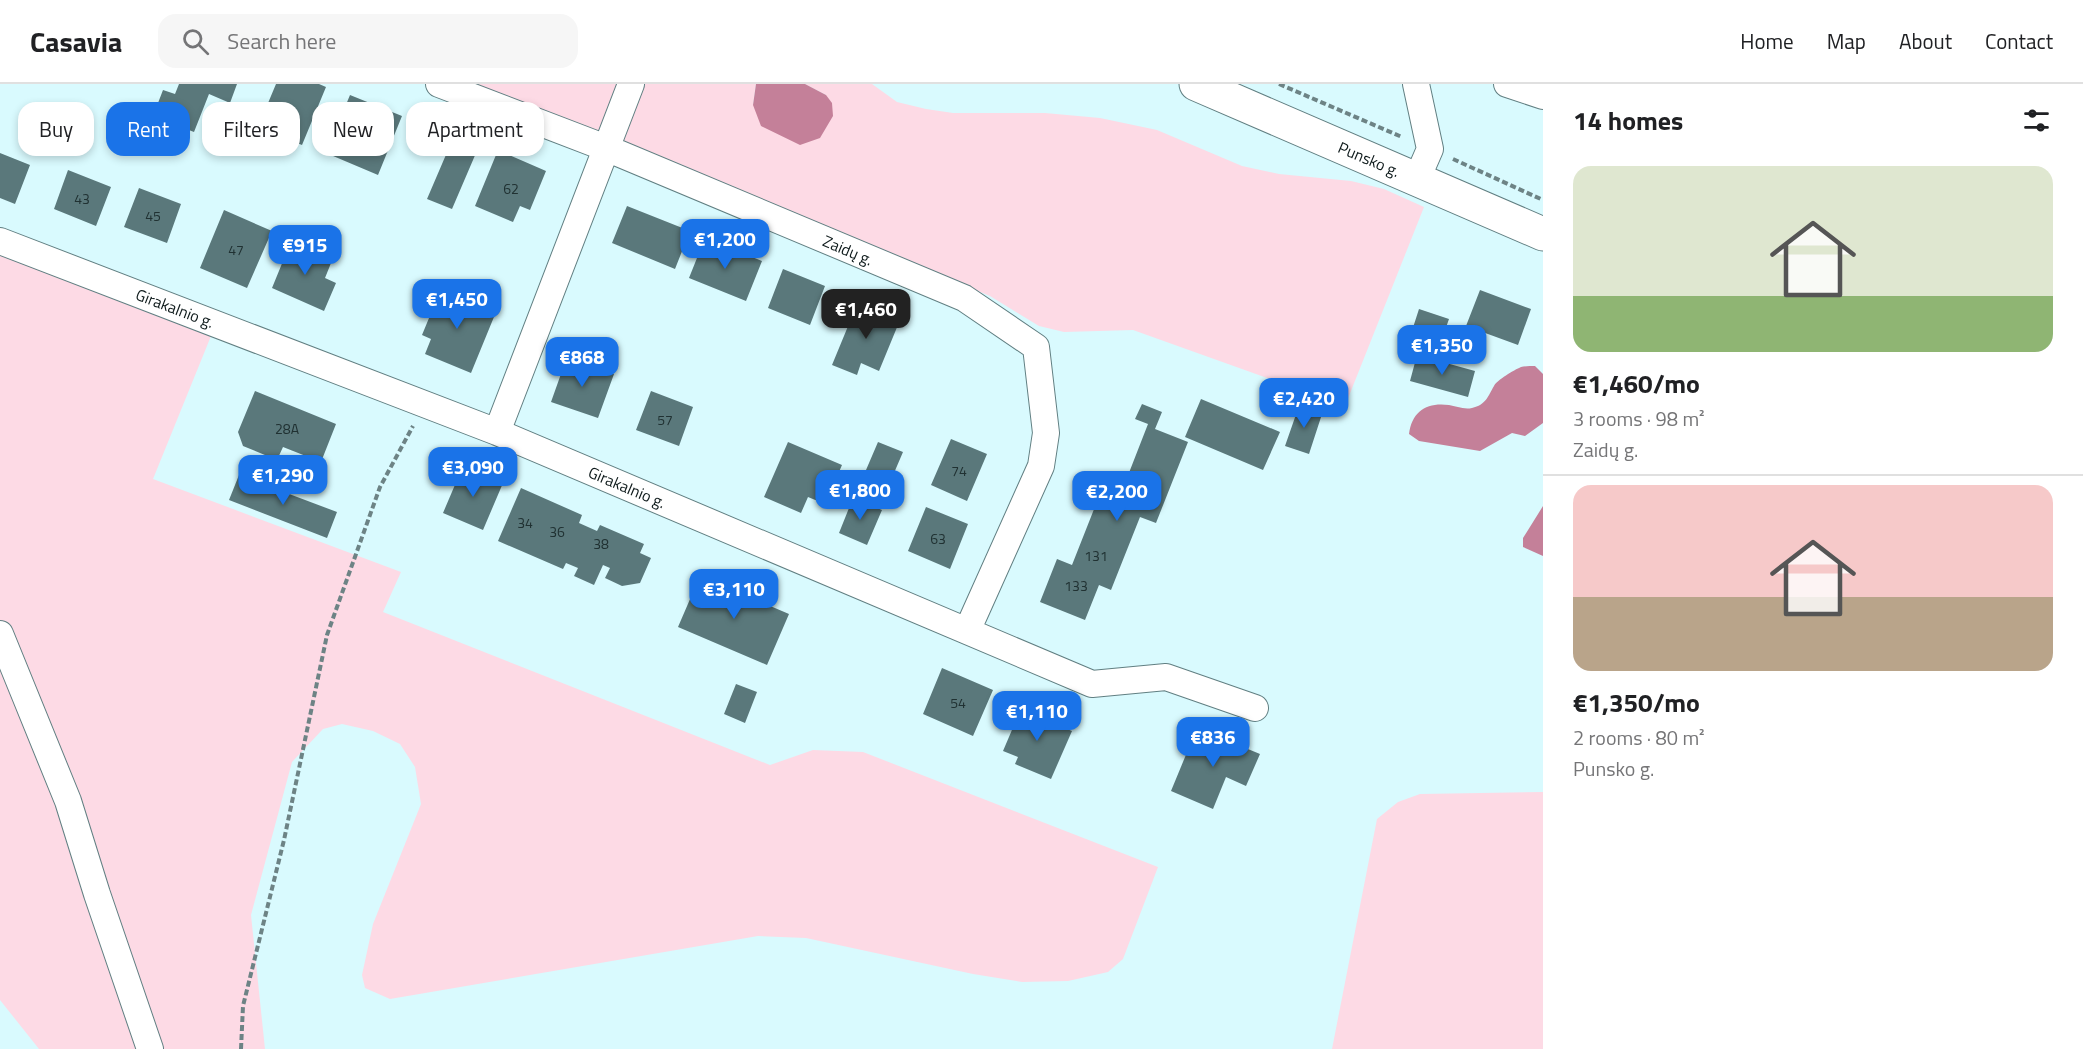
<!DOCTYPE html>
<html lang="en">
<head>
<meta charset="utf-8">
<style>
	body { margin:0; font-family:"Titillium Web",sans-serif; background:#f6f6f6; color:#202124; height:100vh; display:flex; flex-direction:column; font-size:22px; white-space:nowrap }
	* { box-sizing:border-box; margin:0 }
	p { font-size:20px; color:#757577 }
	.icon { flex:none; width:33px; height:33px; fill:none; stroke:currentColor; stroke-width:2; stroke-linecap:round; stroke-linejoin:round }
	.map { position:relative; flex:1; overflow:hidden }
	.details { display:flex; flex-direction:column; background:#fff; width:540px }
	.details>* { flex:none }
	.hud { position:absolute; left:18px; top:18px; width:570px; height:54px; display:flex; gap:12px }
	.price { position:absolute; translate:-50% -51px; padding:0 14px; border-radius:12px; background:#1a73e8; color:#fff; font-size:20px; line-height:39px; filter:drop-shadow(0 2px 3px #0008) }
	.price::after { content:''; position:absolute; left:50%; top:36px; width:18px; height:14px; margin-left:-9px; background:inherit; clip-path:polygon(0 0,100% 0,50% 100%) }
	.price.active { background:#222; color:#fff }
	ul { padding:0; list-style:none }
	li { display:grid; align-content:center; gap:12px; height:318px; padding:0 30px }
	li+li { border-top:2px solid #e0e0e0 }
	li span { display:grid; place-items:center; height:186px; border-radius:18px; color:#555 }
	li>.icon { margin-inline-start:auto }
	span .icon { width:108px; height:108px; fill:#fffc; stroke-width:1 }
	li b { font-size:26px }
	h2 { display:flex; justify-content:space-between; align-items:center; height:72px; padding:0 30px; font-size:26px }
	.chip { padding:0 21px; border-radius:18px; background:#fff; box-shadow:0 3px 9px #0003; font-size:21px; line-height:54px }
	.chip.active { background:#1a73e8; color:#fff }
	header { display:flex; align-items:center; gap:36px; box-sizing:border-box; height:84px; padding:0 30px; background:#fff; border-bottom:2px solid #e0e0e0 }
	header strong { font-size:28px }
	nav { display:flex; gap:33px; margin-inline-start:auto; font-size:21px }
	.search { width:420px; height:54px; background:#f6f6f6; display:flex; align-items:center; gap:15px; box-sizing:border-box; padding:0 21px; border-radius:18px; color:#757577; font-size:22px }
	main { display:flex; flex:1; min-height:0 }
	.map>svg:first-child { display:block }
	.green { fill:#fddae5 }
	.water { fill:#c48099 }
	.building { fill:#5a787b }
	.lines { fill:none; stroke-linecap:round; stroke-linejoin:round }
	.street-casing { stroke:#617f82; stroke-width:28 }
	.primary-casing { stroke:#617f82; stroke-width:35 }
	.path { stroke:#6d8385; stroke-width:4; stroke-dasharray:6 3; stroke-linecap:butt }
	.street { stroke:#fff; stroke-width:26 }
	.primary { stroke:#fff; stroke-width:33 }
	.labels { text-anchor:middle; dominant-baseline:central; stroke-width:4.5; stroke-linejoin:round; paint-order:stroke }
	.number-label { font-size:14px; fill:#203132 }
	.street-label { font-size:16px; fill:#0d191a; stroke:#fff }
</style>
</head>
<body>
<header>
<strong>Casavia</strong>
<div class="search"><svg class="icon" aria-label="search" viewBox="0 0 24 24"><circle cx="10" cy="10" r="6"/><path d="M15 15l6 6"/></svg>Search here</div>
<nav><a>Home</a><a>Map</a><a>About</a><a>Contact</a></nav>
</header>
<main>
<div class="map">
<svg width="1543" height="965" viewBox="0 0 1543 965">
	<rect width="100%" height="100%" fill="#d9fafe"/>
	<!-- green -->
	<path class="green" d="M470,0H756L753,21L826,11L805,0H872L897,18L926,25L953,29H1045L1100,34L1157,46L1242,82L1279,90L1351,97L1384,105L1424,123L1345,322L1133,246L1064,248L1039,242L990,212Z
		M0,171L211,252L153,395L401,488L383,528L770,681L813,666L863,668L1158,783L1123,875L1108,888L1068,897L1022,898L973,890L806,854L758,852L390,915L365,904L362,891L373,840L421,720L415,683L400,660L373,647L342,640L323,645L292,678L251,831L265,965H39L0,916Z
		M1543,708V965H1332L1377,735L1398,718L1420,710Z"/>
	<!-- water -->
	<path class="water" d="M756,0H805L826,11L832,19L833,32L820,54L800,61L761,42L753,21Z
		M1535,282L1543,290V339L1525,352L1512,349L1480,367L1419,357L1409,350C1412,327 1427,318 1449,321C1456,322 1464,326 1472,324C1486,321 1488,312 1494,302C1497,296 1514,286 1521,283C1525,282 1531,282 1535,282Z
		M1543,422V472L1523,463V454Z"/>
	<!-- building -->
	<path class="building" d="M179,0H237L230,19L209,10L194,48L153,32L163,6L175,10Z
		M276,0H319L326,3L302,61L258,43Z
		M350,11L402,32L378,91L326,69Z
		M454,52L479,62L452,125L427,115Z
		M498,66L546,87L530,126L520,122L513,138L475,122Z
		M0,69L30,81L15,120L0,114Z
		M68,86L111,103L96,142L54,125Z
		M139,104L181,120L167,159L124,143Z
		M627,122L690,147L675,185L612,159Z
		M224,126L272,147L247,204L200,184Z
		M705,154L762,177L746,217L689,194Z
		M292,155L325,169L323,175L331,179L325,194L336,199L324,227L272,204Z
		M783,185L825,202L810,241L768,224Z
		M441,205L496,228L471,289L425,270L431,255L422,251Z
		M1480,206L1531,225L1518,261L1466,242Z
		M858,218L900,236L879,287L861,279L857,291L832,281Z
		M1419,225L1449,235L1437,269L1408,259Z
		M1417,271L1475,287L1468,313L1410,297Z
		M567,273L614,290L598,334L551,318Z
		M255,307L336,340L321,378L283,363L277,376L243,362L238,348Z
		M651,307L693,323L679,362L636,346Z
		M1201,315L1280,348L1263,386L1185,353Z
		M1300,319L1323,327L1309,370L1285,362Z
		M1142,320L1162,328L1155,345L1188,358L1156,439L1140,433L1111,506L1099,501L1085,536L1040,518L1057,475L1072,481L1100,410L1118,417L1148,340L1135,335Z
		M951,355L987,370L967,417L931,401Z
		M788,358L842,381L825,420L808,413L801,429L764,413Z
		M878,358L903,368L891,396L866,386Z
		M463,382L503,399L483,446L443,429Z
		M239,391L337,428L327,454L229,416Z
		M521,404L582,431L579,439L597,447L600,441L644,460L640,469L651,474L640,499L622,502L605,494L610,484L603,481L594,501L574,492L578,484L566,479L563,485L498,457Z
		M853,414L882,426L867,461L839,449Z
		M926,423L968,440L950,485L908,467Z
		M700,492L789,530L767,581L678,543Z
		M942,584L993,606L973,652L923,630Z
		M736,600L757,608L745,639L724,630Z
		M1023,620L1043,628L1040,634L1072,647L1051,695L1015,680L1018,673L1003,667Z
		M1197,644L1260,670L1246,702L1226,693L1213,725L1171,707Z"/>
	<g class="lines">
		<defs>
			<path id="street" d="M439,0L606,64L964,214L1036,263L1046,349L1041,382L967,547
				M1416,0L1430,65L1417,95
				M1507,0L1543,12
				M0,157L497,348L1092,600L1166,593L1255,624
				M497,348L631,0
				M0,550L68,717L97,810L150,965"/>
			<path id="primary" d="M1196,0L1543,150"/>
		</defs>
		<!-- street casing -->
		<use href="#street" class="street-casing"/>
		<!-- primary casing -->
		<use href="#primary" class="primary-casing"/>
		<!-- path -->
		<path class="path" d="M1279,0L1402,53
			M1453,75L1543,116
			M241,965L243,922L284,756L327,551L380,403L413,342"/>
		<!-- street -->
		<use href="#street" class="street"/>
		<!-- primary -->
		<use href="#primary" class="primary"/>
	</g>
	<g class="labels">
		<!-- number labels -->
		<g class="number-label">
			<text x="511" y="104">62</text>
			<text x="82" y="114">43</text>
			<text x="153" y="131">45</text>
			<text x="236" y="165">47</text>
			<text x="665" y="335">57</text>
			<text x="287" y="344">28A</text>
			<text x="959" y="386">74</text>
			<text x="525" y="438">34</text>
			<text x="557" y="447">36</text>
			<text x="938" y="454">63</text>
			<text x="601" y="459">38</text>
			<text x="1096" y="471">131</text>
			<text x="1076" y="501">133</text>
			<text x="958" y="618">54</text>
		</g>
		<!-- street labels -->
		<g class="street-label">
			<text transform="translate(1369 75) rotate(23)">Punsko g.</text>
			<text transform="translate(848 166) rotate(23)">Zaidų g.</text>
			<text transform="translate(175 224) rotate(21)">Girakalnio g.</text>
			<text transform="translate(627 403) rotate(23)">Girakalnio g.</text>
		</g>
	</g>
</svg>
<b class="price" style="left:725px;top:186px">€1,200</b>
<b class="price" style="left:305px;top:192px">€915</b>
<b class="price" style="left:457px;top:246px">€1,450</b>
<b class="price active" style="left:866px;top:256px">€1,460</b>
<b class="price" style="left:1442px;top:292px">€1,350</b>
<b class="price" style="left:582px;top:304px">€868</b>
<b class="price" style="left:1304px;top:345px">€2,420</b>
<b class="price" style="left:473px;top:414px">€3,090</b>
<b class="price" style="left:283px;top:422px">€1,290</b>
<b class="price" style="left:860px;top:437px">€1,800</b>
<b class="price" style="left:1117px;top:438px">€2,200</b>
<b class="price" style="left:734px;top:536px">€3,110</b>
<b class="price" style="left:1037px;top:658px">€1,110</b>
<b class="price" style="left:1213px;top:684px">€836</b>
<div class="hud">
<a class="chip">Buy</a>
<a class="chip active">Rent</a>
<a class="chip">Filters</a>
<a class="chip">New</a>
<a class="chip">Apartment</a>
</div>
</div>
<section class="details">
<h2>14 homes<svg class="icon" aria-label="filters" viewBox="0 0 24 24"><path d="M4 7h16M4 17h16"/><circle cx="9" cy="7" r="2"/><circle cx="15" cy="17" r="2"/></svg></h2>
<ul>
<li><span style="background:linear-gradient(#dfe7d0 70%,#8fb573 0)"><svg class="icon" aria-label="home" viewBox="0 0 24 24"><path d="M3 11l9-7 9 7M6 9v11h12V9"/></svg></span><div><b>€1,460/mo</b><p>3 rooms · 98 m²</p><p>Zaidų g.</p></div></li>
<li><span style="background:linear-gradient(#f6c9c9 60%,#b9a48a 0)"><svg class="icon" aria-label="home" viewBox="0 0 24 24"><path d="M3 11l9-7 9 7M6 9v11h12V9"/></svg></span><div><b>€1,350/mo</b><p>2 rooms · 80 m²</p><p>Punsko g.</p></div></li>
</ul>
</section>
</main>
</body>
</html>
